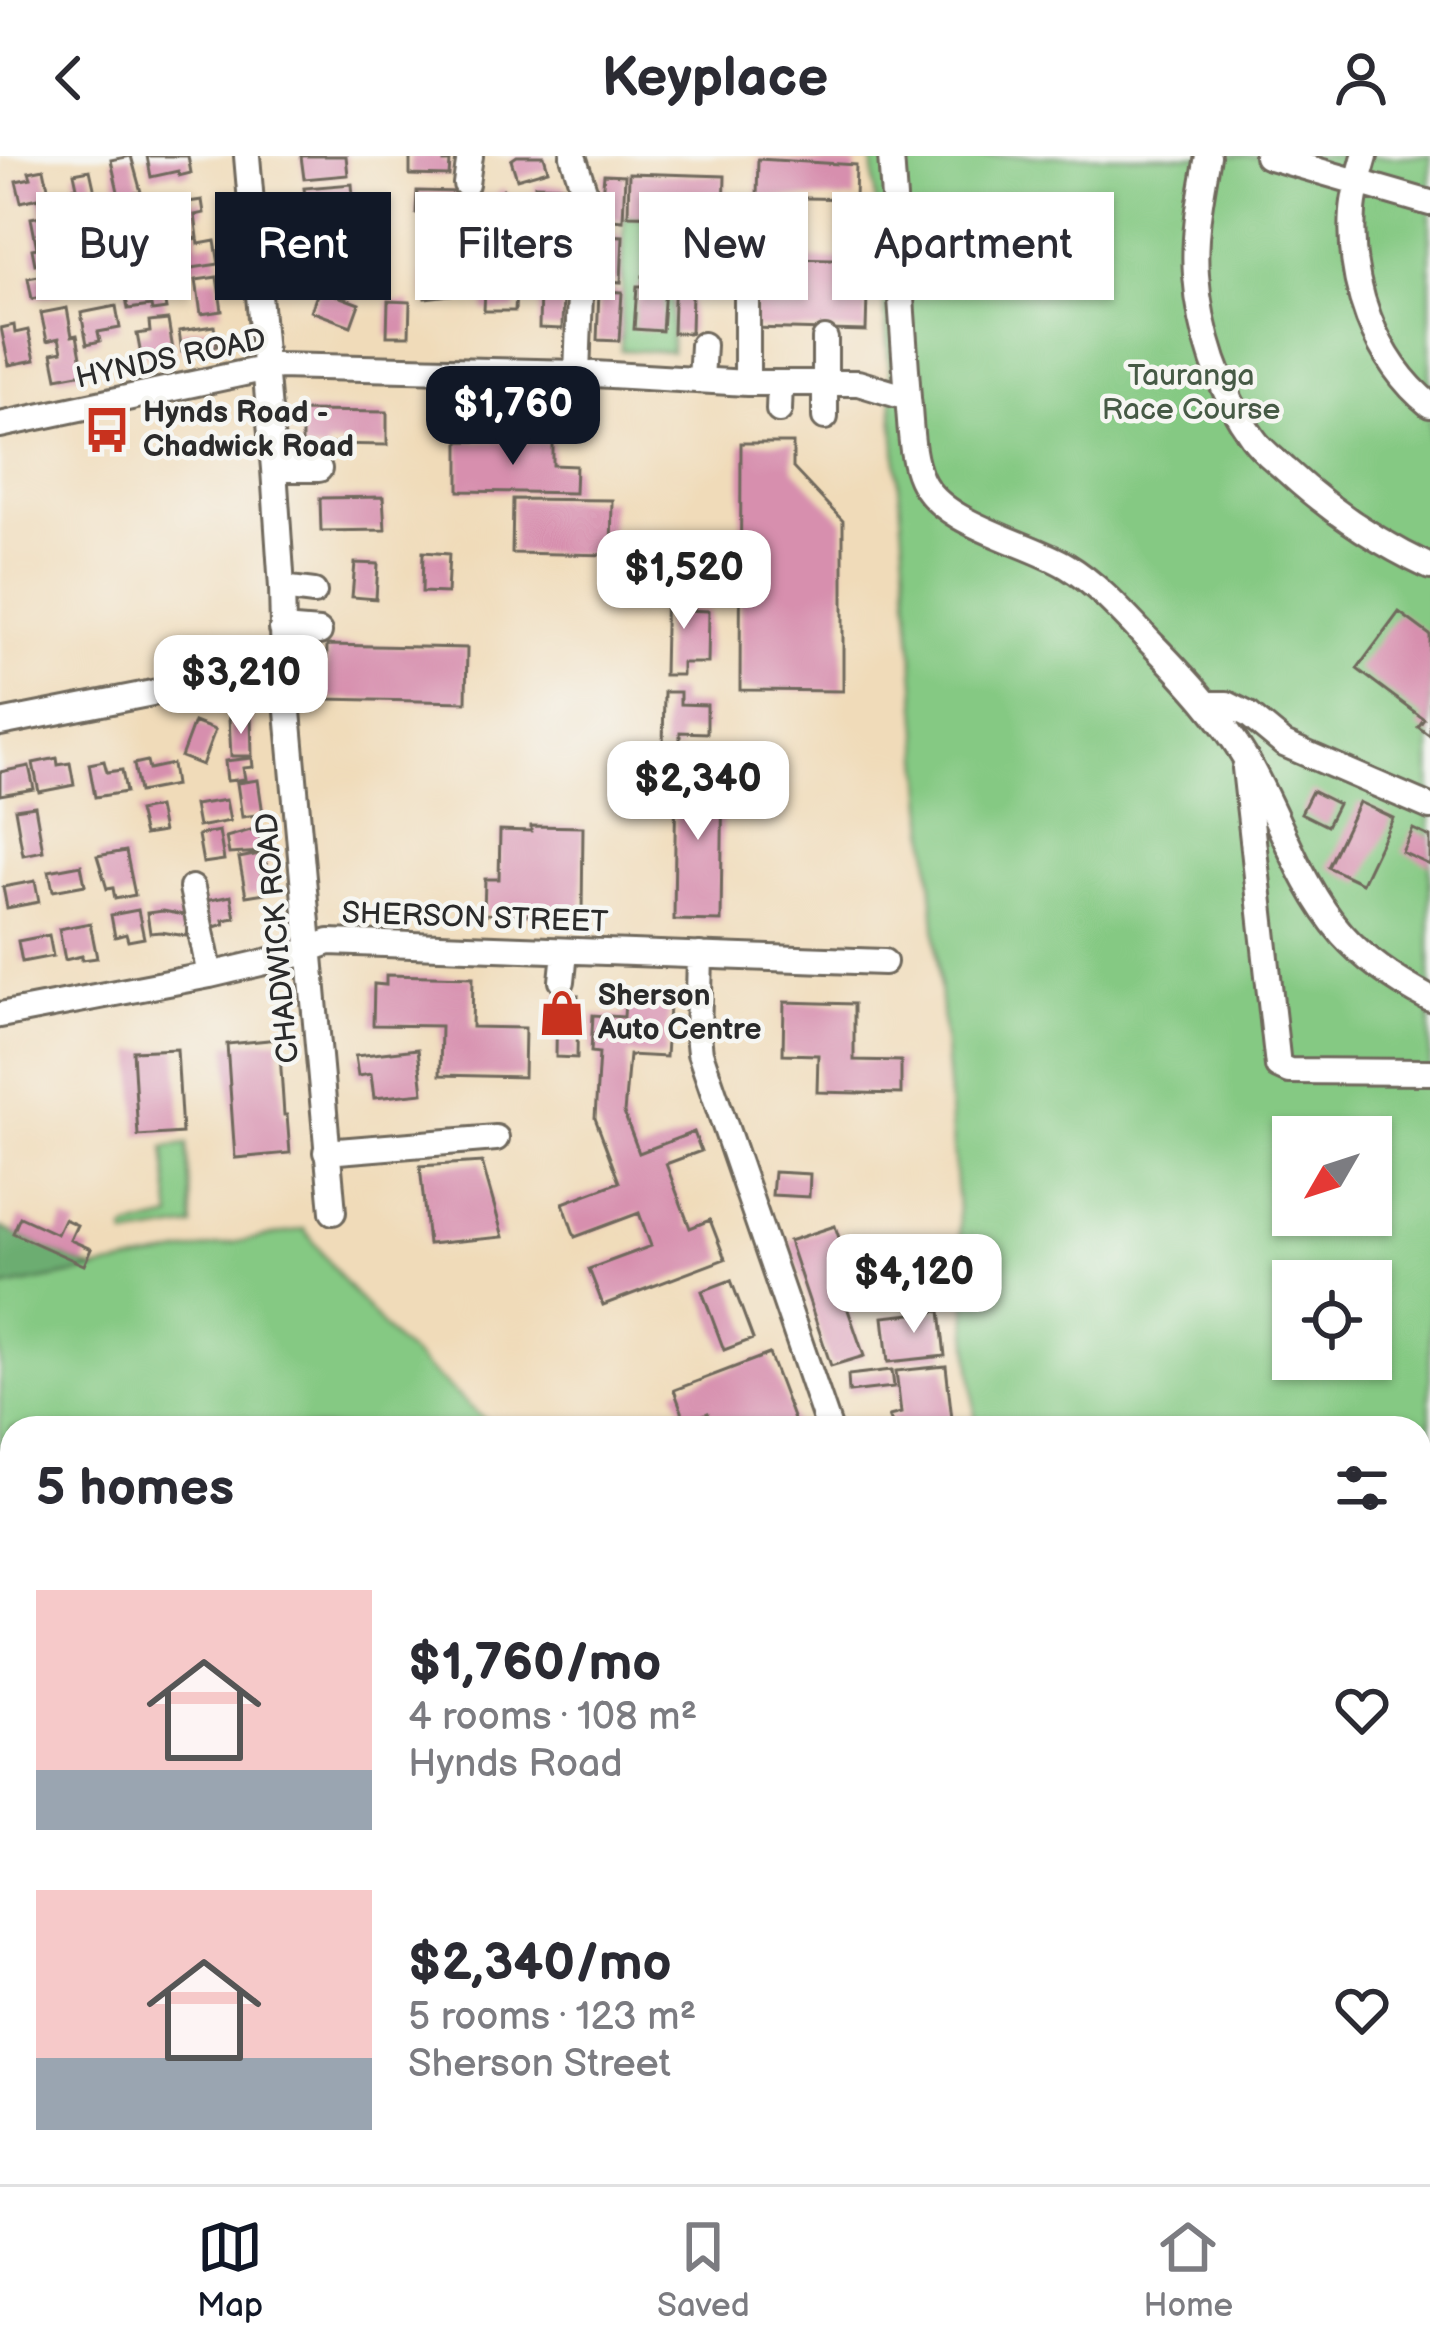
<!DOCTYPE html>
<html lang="en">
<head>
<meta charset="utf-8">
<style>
	body { margin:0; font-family:"Balsamiq Sans",sans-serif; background:#f2f2f3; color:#2b2b33; height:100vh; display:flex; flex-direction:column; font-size:45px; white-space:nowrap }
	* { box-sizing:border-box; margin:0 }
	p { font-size:39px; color:#7c7c81 }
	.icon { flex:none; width:66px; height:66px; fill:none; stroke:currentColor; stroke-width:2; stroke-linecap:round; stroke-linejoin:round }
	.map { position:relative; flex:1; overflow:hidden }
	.drawer { position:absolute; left:0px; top:1260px; width:1431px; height:768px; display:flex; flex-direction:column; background:#fff; border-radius:36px 36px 0 0; box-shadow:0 3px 9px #0004 }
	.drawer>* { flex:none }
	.guide { position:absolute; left:36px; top:36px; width:1359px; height:108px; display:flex; gap:24px }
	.needle { width:78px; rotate:231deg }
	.tools { position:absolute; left:1272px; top:960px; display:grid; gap:24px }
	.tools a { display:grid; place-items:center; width:120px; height:120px; border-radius:0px; background:#fff; box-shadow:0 3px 9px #0004; font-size:60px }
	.price { position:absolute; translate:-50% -102px; padding:0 27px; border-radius:24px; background:#fff; color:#222; font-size:39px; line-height:78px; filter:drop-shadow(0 3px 6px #0008) }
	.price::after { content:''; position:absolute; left:50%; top:72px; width:36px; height:27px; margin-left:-18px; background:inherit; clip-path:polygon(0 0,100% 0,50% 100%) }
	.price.active { background:#111827; color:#fff }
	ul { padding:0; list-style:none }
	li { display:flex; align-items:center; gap:36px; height:300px; padding:0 36px }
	li span { display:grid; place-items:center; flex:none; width:336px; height:240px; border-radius:0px; color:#555 }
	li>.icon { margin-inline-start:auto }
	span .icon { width:144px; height:144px; fill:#fffc; stroke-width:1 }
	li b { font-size:51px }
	h2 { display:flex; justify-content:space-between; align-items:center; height:144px; padding:0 36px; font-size:51px }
	.tag { padding:0 42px; border-radius:0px; background:#fff; box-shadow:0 3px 9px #0004; font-size:42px; line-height:108px }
	.tag.active { background:#111827; color:#fff }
	header { display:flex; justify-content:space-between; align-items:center; height:156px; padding:0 36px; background:#fff; font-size:54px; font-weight:800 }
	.tab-bar { display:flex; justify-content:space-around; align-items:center; height:168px; border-top:3px solid #e1e1e2; background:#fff; font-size:33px; color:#7c7c81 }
	.tab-bar a { display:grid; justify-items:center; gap:6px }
	.tab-bar .active { color:#111827 }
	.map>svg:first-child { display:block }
	.green { fill:#85c983; stroke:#587a57; stroke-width:3; fill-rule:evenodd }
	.forest { fill:#6cad71; stroke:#4c6c4e; stroke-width:3 }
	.building { fill:#d78fae }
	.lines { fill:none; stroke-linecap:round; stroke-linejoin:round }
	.minor-casing { stroke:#70695d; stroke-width:30 }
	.minor { stroke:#fff; stroke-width:24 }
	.labels { text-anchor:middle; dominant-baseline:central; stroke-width:9; stroke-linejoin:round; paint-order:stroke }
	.street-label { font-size:30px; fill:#2b2b2b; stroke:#f6f6f2 }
	.park-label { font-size:30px; fill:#465a45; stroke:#f6f6f2 }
	.poi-label { font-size:30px; font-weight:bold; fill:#2b2b2b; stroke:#f6f6f2; text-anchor:start }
</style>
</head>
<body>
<header><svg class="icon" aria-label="back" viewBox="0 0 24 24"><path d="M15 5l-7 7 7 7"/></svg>Keyplace<svg class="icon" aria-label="person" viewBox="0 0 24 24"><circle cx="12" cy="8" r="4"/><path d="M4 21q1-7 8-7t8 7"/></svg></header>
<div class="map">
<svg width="1430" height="2028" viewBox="0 0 1430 2028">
	<rect width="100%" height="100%" fill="#f6f6f2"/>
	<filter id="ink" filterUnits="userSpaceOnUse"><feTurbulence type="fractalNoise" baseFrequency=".00833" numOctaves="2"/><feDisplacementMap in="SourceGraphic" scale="24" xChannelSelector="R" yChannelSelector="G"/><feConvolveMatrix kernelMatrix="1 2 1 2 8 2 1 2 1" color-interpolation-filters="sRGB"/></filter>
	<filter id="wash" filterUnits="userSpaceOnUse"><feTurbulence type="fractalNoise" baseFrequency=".004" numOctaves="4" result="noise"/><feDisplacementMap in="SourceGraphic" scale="48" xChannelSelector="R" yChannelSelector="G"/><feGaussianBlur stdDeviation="2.7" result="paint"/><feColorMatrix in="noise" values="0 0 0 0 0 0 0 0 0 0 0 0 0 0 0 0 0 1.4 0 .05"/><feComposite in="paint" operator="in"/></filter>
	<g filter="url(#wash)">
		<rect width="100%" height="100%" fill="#f0dbb9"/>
		<!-- green -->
		<path class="green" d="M872,0H1430V1848L1419,1849V1272H976ZM1293,981H1371V1059H1293ZM1293,1125H1371V1203H1293Z
			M624,61H674L671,196L621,194Z
			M187,988L193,1070L126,1081L125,1076L130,1072L172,1062L164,991Z
			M304,1073L345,1127L395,1184L494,1272H12V2016H381V2028H0V1132Z"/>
		<!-- forest -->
		<path class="forest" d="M0,1071L84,1109L95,1114L0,1132Z"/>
		<g id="blocks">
			<!-- building -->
			<path class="building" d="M131,0L141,36L119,40L111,4Z
				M147,0H188L191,17L179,20L178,15L151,21Z
				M301,0H346L348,19L304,23Z
				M410,0H444V6H450L449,20L410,19Z
				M517,0H544L548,14L517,23L511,4Z
				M758,3L856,9L855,43L757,41Z
				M44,13L53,54L42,56L38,42L21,46L16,25L31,22L29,16Z
				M90,14L100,59L77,64L71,32L77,31L74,17Z
				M629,17L725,20L724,61L628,59Z
				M604,18L625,19L623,64L600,62Z
				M352,28L354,54L307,58L304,32Z
				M535,29L566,30V58L540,57V62L527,61L528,38H535Z
				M503,33L515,47L498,62L467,60L469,39L494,40Z
				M417,35L459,36L458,57H416Z
				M202,44L204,57L195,59L198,82L179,84L174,48Z
				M144,47L152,85L120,91L117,74L130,72L125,51Z
				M51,58L60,103L35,108L32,93L37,92L31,62Z
				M681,72L726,73L724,137L692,136L691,177H673L675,113H680Z
				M487,75L514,76L512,95L485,94Z
				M600,79L623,80L621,126L598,124Z
				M318,82L345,113L328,129L300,97Z
				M198,83L199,88L215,85L219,108L185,113L181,86Z
				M541,94L564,95L562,173L539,172Z
				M753,101L868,104L866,175L752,172Z
				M460,111L461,125L457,126L458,138L425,142L422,116Z
				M49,118L51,128L63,126L65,137L32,143L28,122Z
				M643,120L661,121L660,131L665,132L662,175L634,173L637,130H643Z
				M217,121L222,155L201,158L196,124Z
				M162,129L166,153L152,155L151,150L128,153L125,135Z
				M319,133L359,148L351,170L311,155Z
				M485,133L516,134L515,155H484Z
				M599,135L622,136L619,185L597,184Z
				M388,145L410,146L409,180H387Z
				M116,150L120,172L98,176L100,185L87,188L81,157Z
				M67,152L72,180L77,179L84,217L57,222L52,197L62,195L59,182L47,185L41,157Z
				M168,164L174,200L154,202L153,198L141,199L137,178L150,176L149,166Z
				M14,169L15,177L28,174L35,204L9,209L1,172Z
				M214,170L217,190L182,196L179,175Z
				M302,255L387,256V289L327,288V295L302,294Z
				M459,285L553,287V309L576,310L575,337L459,335Z
				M741,287H793V312L843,365V535L740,534Z
				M383,341L385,374L321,375L320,342Z
				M513,343L612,344L611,399L512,397Z
				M423,396L449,398L447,437L422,436Z
				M355,407L378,408L376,443L352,441Z
				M666,424H683V454L709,455L708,507H682V519H664Z
				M1399,456L1430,479V580L1418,571L1424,563L1357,513Z
				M327,489L467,492L466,546L326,543Z
				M664,536H680V548L707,549V577L680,576V594H663Z
				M251,561L252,600H231L229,562Z
				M194,566L215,574L202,609L181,601Z
				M57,602L58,609L70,607L74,629L39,636L33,607Z
				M252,602L253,611L243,612L245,623L227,625L225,605Z
				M104,605L107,616L122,614L126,636L95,641L89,608Z
				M147,605L149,613L172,608L175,629L139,636L134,608Z
				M676,609L723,610L721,765L674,764Z
				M29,610L34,633L0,639V616Z
				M258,624L263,658L242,661L237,627Z
				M1312,635L1338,648L1327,670L1301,657Z
				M226,644L230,665L198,671L194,649Z
				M1359,646L1393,662L1362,727L1328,711Z
				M35,650L43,695L23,699L15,653Z
				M158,651L163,676L144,679L138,655Z
				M531,670L583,671L582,760L484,758L485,723H499L500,674L531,675Z
				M258,672L262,696L229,698L226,681Z
				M1413,673L1430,681V709L1402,696Z
				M219,675L224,704L203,707L198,679Z
				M126,695L135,739L115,743L113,732L107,733L97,700Z
				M265,697L267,710L260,711L265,737L246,740L239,702Z
				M81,709L85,729L53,735L49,715Z
				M35,725L39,746L7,752L3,731Z
				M231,740L235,762L223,764L224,768L205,774L200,746Z
				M138,754L144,782L128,785L126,778L115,781L111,759Z
				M163,755L189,760L186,780L161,776L150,777L147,757Z
				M90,767L97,802L82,804V800L65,804L59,773Z
				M49,779L53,800L22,806L18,785Z
				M386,819L473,821L472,871L525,872L524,921L440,919L441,870L373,869L374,828L386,829Z
				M557,838L578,839L577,902L556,901Z
				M625,846L669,849L666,901L629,899L624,957L639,997L694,976L701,995L666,1008L690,1072L710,1064L725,1103L603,1149L589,1113L651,1090L639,1057L575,1081L563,1047L619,1026L595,962L599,897L591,896L593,859L624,861Z
				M784,846L854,848V904L901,905V938L817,936L818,899L783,898Z
				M279,883L284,959H287L290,997L235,1002L227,888Z
				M177,893L182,977L138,980L133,895Z
				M418,893L423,937L374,942L371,918L358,920L355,900Z
				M482,1006L503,1081L428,1088L420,1010Z
				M774,1016L810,1018L809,1041L772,1039Z
				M20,1061L57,1078L64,1063L77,1069L70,1084L91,1093L84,1109L13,1077Z
				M835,1070L860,1144L846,1148L864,1200L831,1210L789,1085Z
				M731,1124L753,1183L724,1194L702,1135Z
				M940,1155L945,1200L888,1206L883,1161Z
				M769,1198L797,1272H724L722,1268L714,1271L708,1257L686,1266L674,1234Z
				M946,1210L953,1272H894L889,1260L901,1257L896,1215Z
				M892,1214L894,1231L849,1236L848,1219Z"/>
		</g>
	</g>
	<g filter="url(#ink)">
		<use href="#blocks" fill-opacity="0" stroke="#70695d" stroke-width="3"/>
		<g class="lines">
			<defs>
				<path id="minor" d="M247,0L274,313L282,432L284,511L333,1056
					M573,0L584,34L577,217
					M891,0L908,242
					M1208,0C1201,39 1193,79 1196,119C1200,176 1219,236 1253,282C1261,294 1275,304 1286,314C1330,355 1375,385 1430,411
					M1267,0L1430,47
					M1365,0C1360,18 1354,37 1353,55C1348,126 1374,204 1430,249
					M466,28L470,0
					M701,224L703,189
					M747,227V77L765,79
					M779,254L780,227
					M825,261V183
					M0,269L277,210L577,217L747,227H858L908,242C911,268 910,298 921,323C942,369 1025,385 1067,410C1100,430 1127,462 1154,490C1188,525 1221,561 1246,603C1279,659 1299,729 1342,778C1366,805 1398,826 1430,843
					M274,313H319
					M282,432L314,436
					M282,473L319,476
					M1209,548H1227L1249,559L1284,588L1430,651
					M0,567L284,511
					M1245,612L1278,910L1289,915L1430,916
					M192,732L210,819
					M700,799L698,879L700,897L829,1272
					M562,825L565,796
					M0,859L210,819L295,799L329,786L884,806
					M326,996L496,982"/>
			</defs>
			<!-- minor casing -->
			<use href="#minor" class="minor-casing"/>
			<!-- minor -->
			<use href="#minor" class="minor"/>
		</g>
	</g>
	<!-- icons -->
	<defs>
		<symbol id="bus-bare" viewBox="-9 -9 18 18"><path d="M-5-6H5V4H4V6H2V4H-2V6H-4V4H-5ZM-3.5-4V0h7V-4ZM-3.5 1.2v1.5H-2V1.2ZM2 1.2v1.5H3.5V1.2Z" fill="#c8321e" stroke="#f6f6f2" stroke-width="2.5" paint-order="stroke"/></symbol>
		<symbol id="shop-bare" viewBox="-9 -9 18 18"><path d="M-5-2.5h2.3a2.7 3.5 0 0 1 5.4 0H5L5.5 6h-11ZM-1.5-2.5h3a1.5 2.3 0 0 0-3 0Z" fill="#c8321e" stroke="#f6f6f2" stroke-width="2.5" paint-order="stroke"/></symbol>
	</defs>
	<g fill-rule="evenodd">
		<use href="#bus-bare" x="74" y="241" width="66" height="66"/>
		<use href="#shop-bare" x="529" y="824" width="66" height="66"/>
	</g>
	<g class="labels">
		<!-- street labels -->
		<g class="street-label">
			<text transform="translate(171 203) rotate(-12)">HYNDS ROAD</text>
			<text transform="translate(475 762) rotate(2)">SHERSON STREET</text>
			<text transform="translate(278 782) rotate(-95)">CHADWICK ROAD</text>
		</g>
		<!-- park labels -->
		<g class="park-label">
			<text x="1191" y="220">Tauranga<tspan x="1191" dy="34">Race Course</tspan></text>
		</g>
		<!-- poi labels -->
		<g class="poi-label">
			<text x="143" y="257">Hynds Road -<tspan x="143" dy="34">Chadwick Road</tspan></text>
			<text x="598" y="840">Sherson<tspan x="598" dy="34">Auto Centre</tspan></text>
		</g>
	</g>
</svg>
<div class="tools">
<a><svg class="needle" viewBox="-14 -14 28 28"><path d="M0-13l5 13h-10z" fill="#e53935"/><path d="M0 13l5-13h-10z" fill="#7c7c81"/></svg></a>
<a><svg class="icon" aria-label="locate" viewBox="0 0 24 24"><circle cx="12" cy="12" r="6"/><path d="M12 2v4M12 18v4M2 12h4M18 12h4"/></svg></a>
</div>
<b class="price active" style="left:513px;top:312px">$1,760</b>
<b class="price" style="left:684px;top:476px">$1,520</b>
<b class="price" style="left:241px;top:581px">$3,210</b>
<b class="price" style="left:698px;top:687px">$2,340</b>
<b class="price" style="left:914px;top:1180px">$4,120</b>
<div class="guide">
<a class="tag">Buy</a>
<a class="tag active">Rent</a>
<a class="tag">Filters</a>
<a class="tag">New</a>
<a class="tag">Apartment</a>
</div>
<section class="drawer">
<h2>5 homes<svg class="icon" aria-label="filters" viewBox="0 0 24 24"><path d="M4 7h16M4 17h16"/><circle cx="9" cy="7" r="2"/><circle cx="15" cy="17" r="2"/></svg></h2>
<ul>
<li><span style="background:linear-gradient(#f6c9c9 75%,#9aa5b1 0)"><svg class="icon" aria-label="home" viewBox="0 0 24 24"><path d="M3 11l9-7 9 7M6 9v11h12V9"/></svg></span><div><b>$1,760/mo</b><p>4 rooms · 108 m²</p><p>Hynds Road</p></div><svg class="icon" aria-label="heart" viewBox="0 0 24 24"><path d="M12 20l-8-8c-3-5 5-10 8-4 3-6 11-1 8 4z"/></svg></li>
<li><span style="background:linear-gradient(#f6c9c9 70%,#9aa5b1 0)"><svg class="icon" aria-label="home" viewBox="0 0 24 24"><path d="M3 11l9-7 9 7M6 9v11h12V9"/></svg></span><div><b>$2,340/mo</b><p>5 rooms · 123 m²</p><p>Sherson Street</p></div><svg class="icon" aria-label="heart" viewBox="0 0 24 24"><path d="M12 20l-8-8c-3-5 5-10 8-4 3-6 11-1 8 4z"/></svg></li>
</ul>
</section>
</div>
<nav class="tab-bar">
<a class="active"><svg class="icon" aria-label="map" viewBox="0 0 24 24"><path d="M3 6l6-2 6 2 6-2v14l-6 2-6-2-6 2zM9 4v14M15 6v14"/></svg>Map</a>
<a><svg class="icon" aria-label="saved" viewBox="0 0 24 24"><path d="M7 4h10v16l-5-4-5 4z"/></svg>Saved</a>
<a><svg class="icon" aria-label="home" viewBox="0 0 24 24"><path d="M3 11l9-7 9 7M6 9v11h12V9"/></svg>Home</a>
</nav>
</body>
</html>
